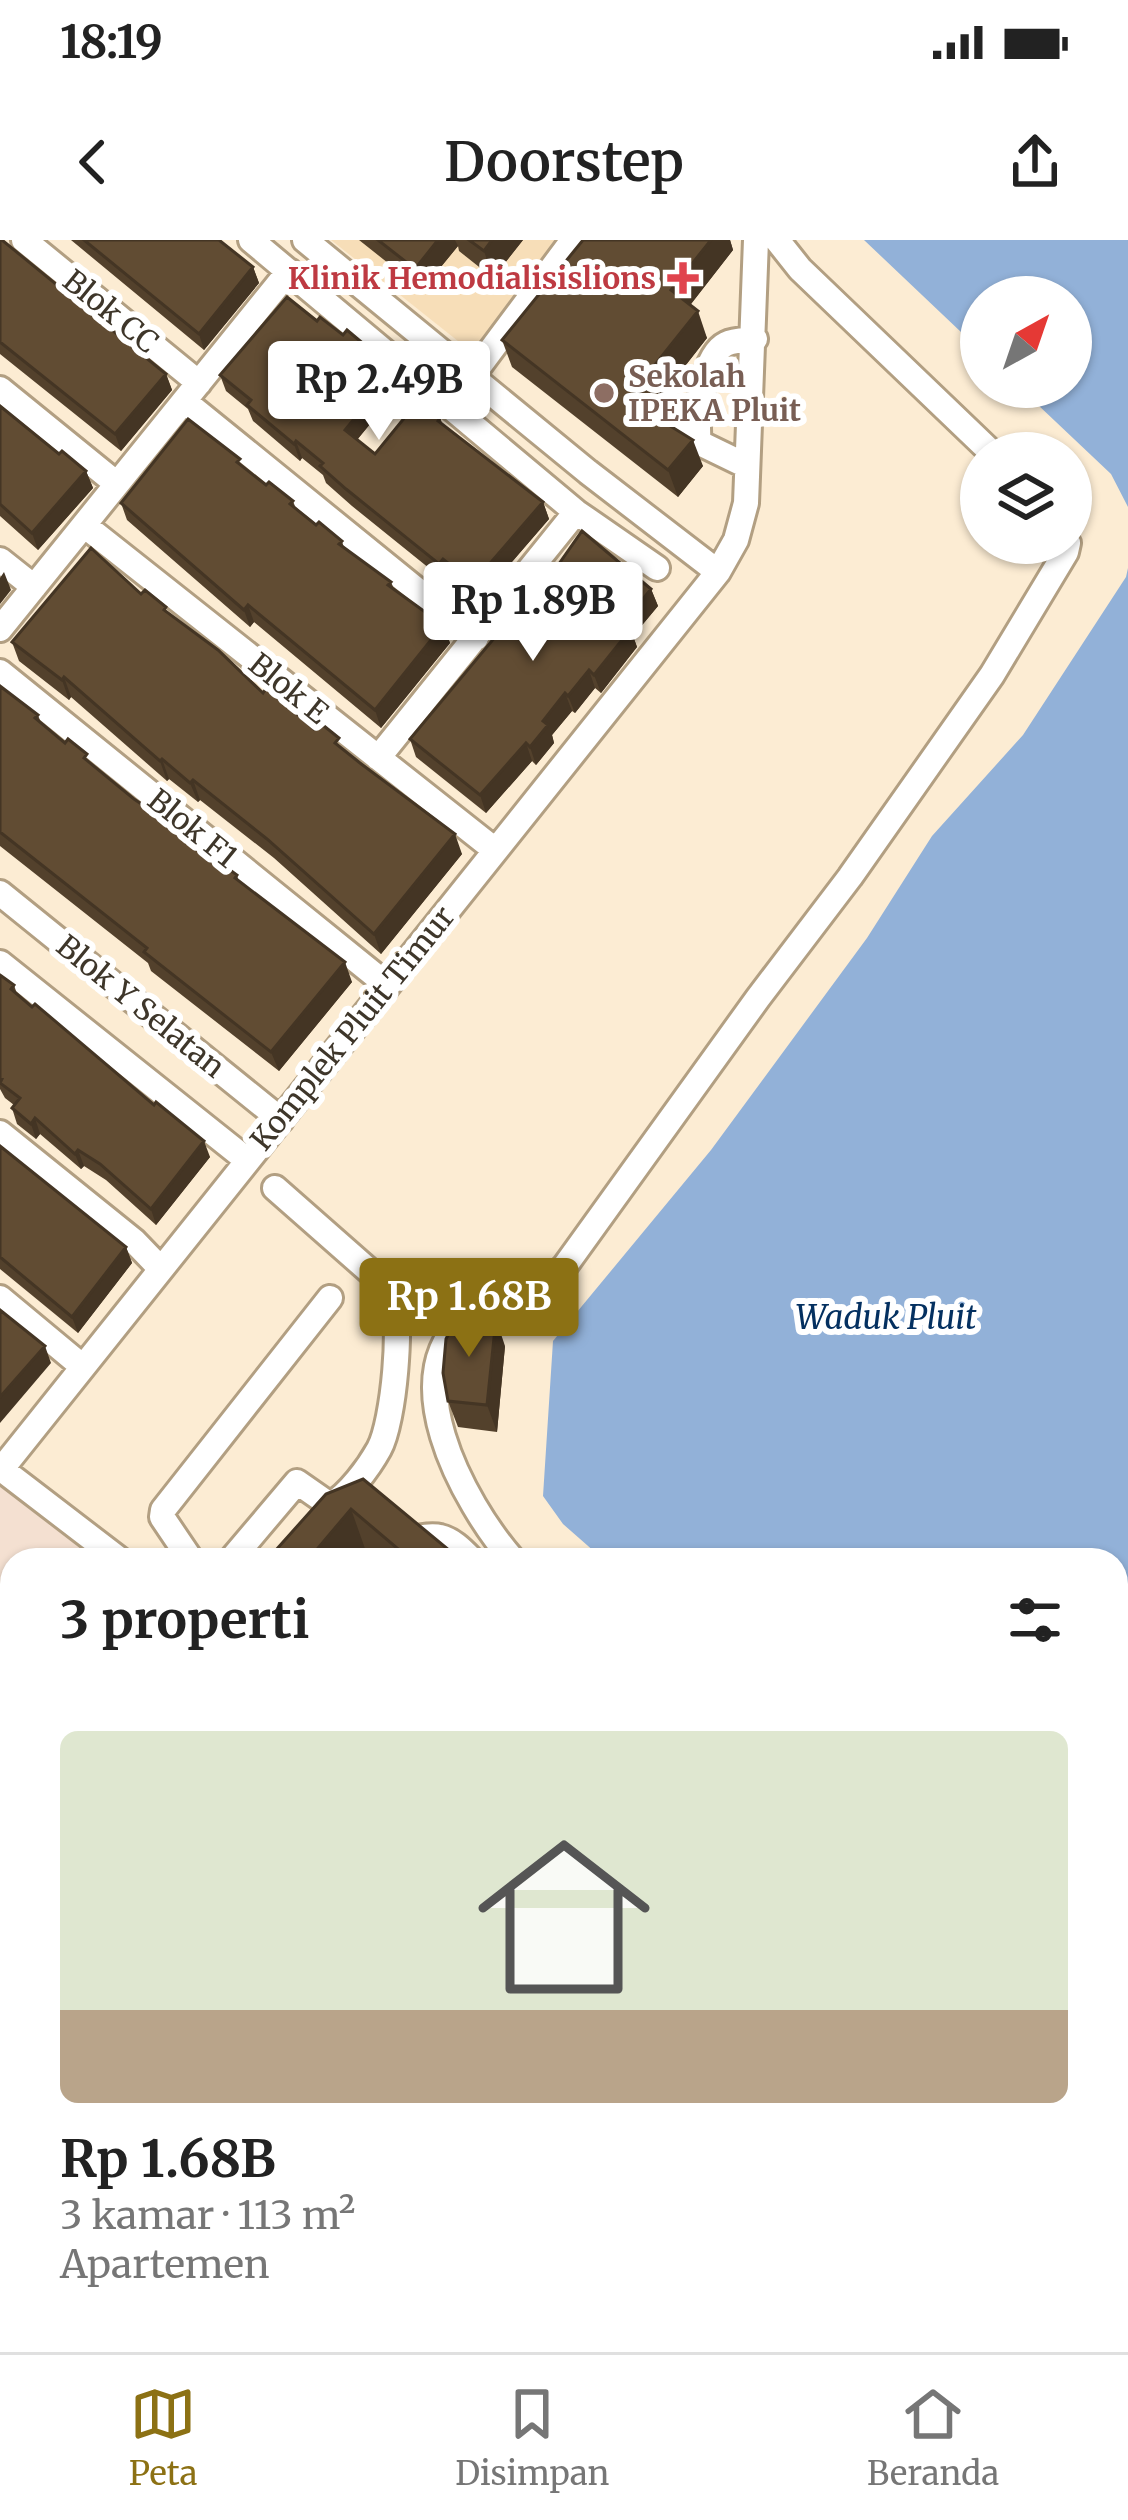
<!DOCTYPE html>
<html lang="id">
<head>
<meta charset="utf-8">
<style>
	body { margin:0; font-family:Merriweather,serif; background:#f2f2f2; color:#222; height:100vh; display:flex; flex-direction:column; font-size:45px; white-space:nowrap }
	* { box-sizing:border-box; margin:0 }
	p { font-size:39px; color:#767676 }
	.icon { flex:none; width:66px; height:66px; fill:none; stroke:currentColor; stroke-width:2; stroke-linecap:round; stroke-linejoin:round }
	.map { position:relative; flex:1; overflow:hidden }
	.drawer { position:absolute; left:0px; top:1308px; width:1128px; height:804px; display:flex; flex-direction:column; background:#fff; border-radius:36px 36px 0 0; box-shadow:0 3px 9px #0004 }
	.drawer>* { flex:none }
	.needle { width:78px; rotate:40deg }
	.controls { position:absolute; left:960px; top:36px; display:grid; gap:24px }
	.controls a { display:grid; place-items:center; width:132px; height:132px; border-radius:50%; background:#fff; box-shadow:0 3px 9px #0004; font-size:60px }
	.price { position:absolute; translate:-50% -102px; padding:0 27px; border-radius:12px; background:#fff; color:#222; font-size:39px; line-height:78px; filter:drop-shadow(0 3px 6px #0008) }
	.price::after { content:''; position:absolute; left:50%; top:72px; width:36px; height:27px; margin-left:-18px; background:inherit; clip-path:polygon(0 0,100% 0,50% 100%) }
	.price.selected { background:#8c7114; color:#fff }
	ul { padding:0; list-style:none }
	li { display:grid; align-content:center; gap:24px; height:636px; padding:0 60px }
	li span { display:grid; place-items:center; height:372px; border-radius:18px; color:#555 }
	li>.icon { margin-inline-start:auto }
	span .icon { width:216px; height:216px; fill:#fffc; stroke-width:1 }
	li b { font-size:51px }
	h2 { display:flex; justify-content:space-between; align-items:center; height:144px; padding:0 60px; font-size:51px }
	.status { display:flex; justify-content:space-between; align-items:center; height:84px; padding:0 60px; background:#fff; direction:ltr }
	.status svg { height:33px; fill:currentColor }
	header { display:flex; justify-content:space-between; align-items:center; height:156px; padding:0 60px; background:#fff; font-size:54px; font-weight:600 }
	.menu { display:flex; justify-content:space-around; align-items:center; height:168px; border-top:3px solid #e0e0e0; background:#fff; font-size:33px; color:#767676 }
	.menu a { display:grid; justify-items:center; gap:6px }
	.menu .selected { color:#8c7114 }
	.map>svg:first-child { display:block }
	.commercial { fill:#f4e0d1 }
	.built { fill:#f7deb8 }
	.water { fill:#92b1d8 }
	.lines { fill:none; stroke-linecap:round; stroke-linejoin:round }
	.minor-casing { stroke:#b29f82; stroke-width:30 }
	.highway-casing { stroke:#b29f82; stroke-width:42 }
	.minor { stroke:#fff; stroke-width:24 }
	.highway { stroke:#fff; stroke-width:36 }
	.wall { fill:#53412c }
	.shaded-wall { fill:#443524 }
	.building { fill:#614c33; stroke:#443524; stroke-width:3 }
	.health-dot { fill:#e0444e; stroke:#fff; stroke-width:4.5 }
	.education-dot { fill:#8d6e63; stroke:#fff; stroke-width:4.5 }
	.labels { text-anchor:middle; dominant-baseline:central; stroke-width:12; stroke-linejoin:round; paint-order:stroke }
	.health-label { font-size:30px; font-weight:bold; fill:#be3a42; stroke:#fff; text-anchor:end }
	.street-label { font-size:30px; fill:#3e362a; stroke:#fff }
	.education-label { font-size:30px; font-weight:bold; fill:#785e54; stroke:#fff; text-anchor:start }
	.water-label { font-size:33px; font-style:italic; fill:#043060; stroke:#fff }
</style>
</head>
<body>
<div class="status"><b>18:19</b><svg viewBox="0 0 49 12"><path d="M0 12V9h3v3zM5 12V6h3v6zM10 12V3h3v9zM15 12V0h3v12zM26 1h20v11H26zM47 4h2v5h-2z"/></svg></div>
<header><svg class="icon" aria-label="back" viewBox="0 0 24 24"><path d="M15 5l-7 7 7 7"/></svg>Doorstep<svg class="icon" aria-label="share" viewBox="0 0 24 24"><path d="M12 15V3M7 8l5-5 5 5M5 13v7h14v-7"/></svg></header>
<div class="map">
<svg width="1128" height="2112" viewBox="0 0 1128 2112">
	<rect width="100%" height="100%" fill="#fcecd3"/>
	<!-- commercial -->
	<path class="commercial" d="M8,1216L136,1320H12V2100H449L439,2112H0V1226Z
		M543,2100H713L721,2112H557Z"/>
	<!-- built -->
	<path class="built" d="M331,0H565L478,117Z"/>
	<!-- water -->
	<path class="water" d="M864,0H1128V267L1111,234L1019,147H1071V57H981V111Z
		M1128,328V2097L1116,2099V1320H604L563,1284L543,1256L553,1101L711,910L867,698L932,596L1023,495L1126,337Z
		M713,2100H1110L1049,2112H721Z"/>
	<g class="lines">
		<defs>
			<path id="minor" d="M24,0L199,143
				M251,0L576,272L657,328
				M305,0L588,232L718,332
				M777,0L800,29L992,213
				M471,137L573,0
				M0,149L117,244
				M184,161L476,398
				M659,174L679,193L747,226
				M699,202C695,178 703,115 726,104C734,100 746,100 755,99
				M84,285L495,610
				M0,320L34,347
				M0,389L289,31
				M0,432L387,745
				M378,518L576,272
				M0,653L281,880
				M0,723L247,920
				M0,893L134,1001L160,1028
				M0,1058L83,1127
				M0,1228L120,1320
				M0,1231L718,332L736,300L746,263L756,0
				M191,1320L162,1277L163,1270L330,1058
				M231,1320L297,1242L330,1265C348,1256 369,1227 379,1209C394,1182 403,1079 392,1051L275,948
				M356,1320C371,1310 423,1292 440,1297C453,1300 463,1311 472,1320
				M513,1320C464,1264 388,1128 474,1072C503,1053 541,1054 565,1026L758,758L850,637L992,435L1066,312L1068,303
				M0,1538L12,1523
				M0,1582L12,1567
				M0,1785L12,1769
				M0,1826L12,1837
				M0,1977L12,1987
				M144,2100L155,2112
				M334,2100L348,2112
				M516,2100L530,2112
				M603,2100L619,2112
				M421,2112L424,2100
				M449,2112L458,2100"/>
			<path id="highway" d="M0,1886L12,1896
				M0,1927L12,1937
				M211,2100L225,2112
				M268,2100L283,2112"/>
		</defs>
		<!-- minor casing -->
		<use href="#minor" class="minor-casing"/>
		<!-- highway casing -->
		<use href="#highway" class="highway-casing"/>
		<!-- minor -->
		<use href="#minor" class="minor"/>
		<!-- highway -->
		<use href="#highway" class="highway"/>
	</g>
	<!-- wall -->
	<path class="wall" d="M0,0L166,134L172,150L121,211L0,114Z
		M71,0H219L253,27L259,43L204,110Z
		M359,0H523L493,38L459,11L458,6L422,50Z
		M583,0H730L733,10L690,65L707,98L660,158L646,165L703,226L678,257L512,127L502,100Z
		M378,128L376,130L387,139L393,156L357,200L375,214L440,178L443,185L543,262L549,279L479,360L449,336L445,341L352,266L326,243L323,235L302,218L300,221L253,181L248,169L226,151L220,135Z
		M0,166L59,214L86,231L93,248L38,310L0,276Z
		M242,226L266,245L293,261L296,269L316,285L342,301L344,308L391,342L394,349L443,385L450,403L381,488L254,382L250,387L127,280L121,263Z
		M549,338L651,349L658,366L633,396L637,407L601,453L595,448L575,473L572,471L552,495L554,503L536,525L532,521L486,573L416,517L410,499L508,382L505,373L525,353Z
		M141,354L169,374L263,453L343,509L462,614L381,714L274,618L200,560L198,562L169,539L167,541L71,457L69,460L19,421L12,402Z
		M0,446L38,475L41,483L134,559L187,594L190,601L237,635L239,642L352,742L279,831L151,731L148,723L0,606Z
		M0,735L14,745L17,754L210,917L156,985L106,940L84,926L81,929L40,894L36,899L17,884L12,868L14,865L5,858L0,849Z
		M0,906L126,1007L132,1023L78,1093L0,1029Z
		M505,1106L497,1192L458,1187L448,1161Z
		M363,1239L461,1320H267Z
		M12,1580V1808L0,1775V1595Z"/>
	<!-- shaded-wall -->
	<path class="shaded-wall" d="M438,0H455L458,6L422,50L415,29Z
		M492,0H523L493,38L484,11Z
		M711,0H730L733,10L681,77L671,50Z
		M253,27L259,43L204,110L199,94Z
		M698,71L707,98L660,158L650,131Z
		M372,111L378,128L370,137L364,121Z
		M166,134L172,150L121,211L115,194Z
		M637,137L646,164L643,178L634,152Z
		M387,139L393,156L351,207L345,190Z
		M693,200L703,226L678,257L668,230Z
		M296,201L302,218L300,221L294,204Z
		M86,231L93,248L38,310L32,293Z
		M543,262L549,279L479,360L473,343Z
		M443,319L449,336L445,341L439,324Z
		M4,332L11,350L0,364V338Z
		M651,349L658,366L633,396L637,407L601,453L594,435L623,384Z
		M248,365L254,382L250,387L244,370Z
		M443,385L450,403L381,488L375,470Z
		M589,430L595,448L575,473L568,456Z
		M64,437L71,457L69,460L62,440Z
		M565,453L572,471L552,495L554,503L536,525L530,507L543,481Z
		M526,503L532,521L486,573L480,555Z
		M162,519L169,539L167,541L160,521Z
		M193,540L200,560L198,562L190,543Z
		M455,594L462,614L381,714L374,694Z
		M345,722L352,742L279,831L271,812Z
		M35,878L40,894L36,899L31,884Z
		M204,901L210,917L156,985L151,969Z
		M78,910L84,926L81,929L75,914Z
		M126,1007L132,1023L78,1093L72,1077Z
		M496,1079L505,1106L497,1192L487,1165Z
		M45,1106L51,1123L0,1183V1157Z
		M351,1269L369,1320H308Z
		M12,1694V1751L0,1723V1709Z
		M7,1986L12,1999L0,2025V1996Z
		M102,2100H136L141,2112H92Z"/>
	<!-- building -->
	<path class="building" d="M0,0H2L166,134L115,194L0,102Z
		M84,0H219L253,27L199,94Z
		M378,0H438L415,29Z
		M469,0H492L484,11Z
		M583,0H711L671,50L698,71L650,131L637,137L634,152L659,179L693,200L668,230L502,100Z
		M287,57L317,81L320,77L343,95L347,90L372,111L364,121L387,139L345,190L375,214L419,160L440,178L438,181L543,262L473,343L443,319L439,324L346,249L320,226L323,223L296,201L294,204L247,165L251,160L220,135Z
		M0,166L59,214L62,211L86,231L32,293L0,264Z
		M188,179L240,219L237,222L266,245L269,242L293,261L290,264L316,285L319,282L342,301L339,304L391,342L388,345L443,385L375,470L248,365L244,370L121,263Z
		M582,291L651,349L623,384L630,390L594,435L589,430L568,456L565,453L543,481L548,485L530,507L526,503L480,555L410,499L511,378L505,373L523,351L525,353L542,332L549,338Z
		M91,308L141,354L145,350L166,367L164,370L218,410L263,453L267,447L314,489L319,482L339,498L335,503L360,523L455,594L374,694L267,599L193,540L190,543L162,519L160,521L64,437L62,440L12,402Z
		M0,446L38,475L35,478L65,503L68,499L87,514L84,518L134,559L165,580L167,578L187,594L185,597L237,635L235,638L345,722L271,812L144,712L147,708L0,592Z
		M0,735L14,745L11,749L32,767L35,764L154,865L156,862L204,901L151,969L100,924L78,910L75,914L35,878L31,884L12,868L20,858L0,843L2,839L0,838Z
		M0,906L126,1007L72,1077L0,1017Z
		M0,1070L45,1106L0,1157Z
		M458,1075L496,1079L487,1165L448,1161L443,1133L446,1099Z
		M363,1239L461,1320H411L351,1269L308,1320H267L326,1254Z
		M12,1580V1694L0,1709V1595Z
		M12,1709V1759L0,1750V1724Z
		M0,1983L7,1986L0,1996Z
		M12,2000V2100H102L92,2112H0V2015Z
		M474,2100H502L514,2112H464Z
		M1106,2107L1107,2111L1128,2112H1093L1092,2110Z"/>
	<!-- markers -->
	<path class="health-dot" d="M677 20h12v12h12v12h-12v12h-12v-12h-12v-12h12z"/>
	<circle class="education-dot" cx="604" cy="153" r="12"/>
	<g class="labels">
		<!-- health labels -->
		<g class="health-label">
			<text x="656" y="38">Klinik Hemodialisislions</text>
		</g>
		<!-- street labels -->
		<g class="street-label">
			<text transform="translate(111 71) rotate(39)">Blok CC</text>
			<text transform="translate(289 448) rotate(39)">Blok E</text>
			<text transform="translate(193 588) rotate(39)">Blok F1</text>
			<text transform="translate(141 766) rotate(39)">Blok Y Selatan</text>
			<text transform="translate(352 788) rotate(-51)">Komplek Pluit Timur</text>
		</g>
		<!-- education labels -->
		<g class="education-label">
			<text x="628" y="136">Sekolah<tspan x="628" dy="34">IPEKA Pluit</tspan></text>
		</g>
		<!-- water labels -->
		<g class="water-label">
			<text x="886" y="1077">Waduk Pluit</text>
		</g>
	</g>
</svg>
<div class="controls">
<a><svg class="needle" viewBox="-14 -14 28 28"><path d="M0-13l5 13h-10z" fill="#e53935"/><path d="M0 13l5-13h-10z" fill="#767676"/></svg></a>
<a><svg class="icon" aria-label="layers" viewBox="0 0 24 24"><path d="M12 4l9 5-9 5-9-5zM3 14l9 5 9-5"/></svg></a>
</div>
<b class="price" style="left:379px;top:203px">Rp 2.49B</b>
<b class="price" style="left:533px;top:424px">Rp 1.89B</b>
<b class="price selected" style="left:469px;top:1120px">Rp 1.68B</b>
<section class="drawer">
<h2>3 properti<svg class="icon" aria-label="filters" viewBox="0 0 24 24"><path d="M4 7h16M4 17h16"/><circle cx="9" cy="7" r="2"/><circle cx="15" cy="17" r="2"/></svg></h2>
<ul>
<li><span style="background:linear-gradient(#dfe7d0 75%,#b9a48a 0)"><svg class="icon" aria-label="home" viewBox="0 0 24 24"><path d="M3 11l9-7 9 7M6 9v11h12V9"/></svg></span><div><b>Rp 1.68B</b><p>3 kamar · 113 m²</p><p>Apartemen</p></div></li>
</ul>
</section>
</div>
<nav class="menu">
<a class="selected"><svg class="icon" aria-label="map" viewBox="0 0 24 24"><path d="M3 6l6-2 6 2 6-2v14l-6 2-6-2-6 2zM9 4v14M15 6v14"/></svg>Peta</a>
<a><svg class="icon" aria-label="saved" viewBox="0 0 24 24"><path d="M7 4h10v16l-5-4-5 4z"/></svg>Disimpan</a>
<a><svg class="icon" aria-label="home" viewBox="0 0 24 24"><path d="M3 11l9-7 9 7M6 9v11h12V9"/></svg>Beranda</a>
</nav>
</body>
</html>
